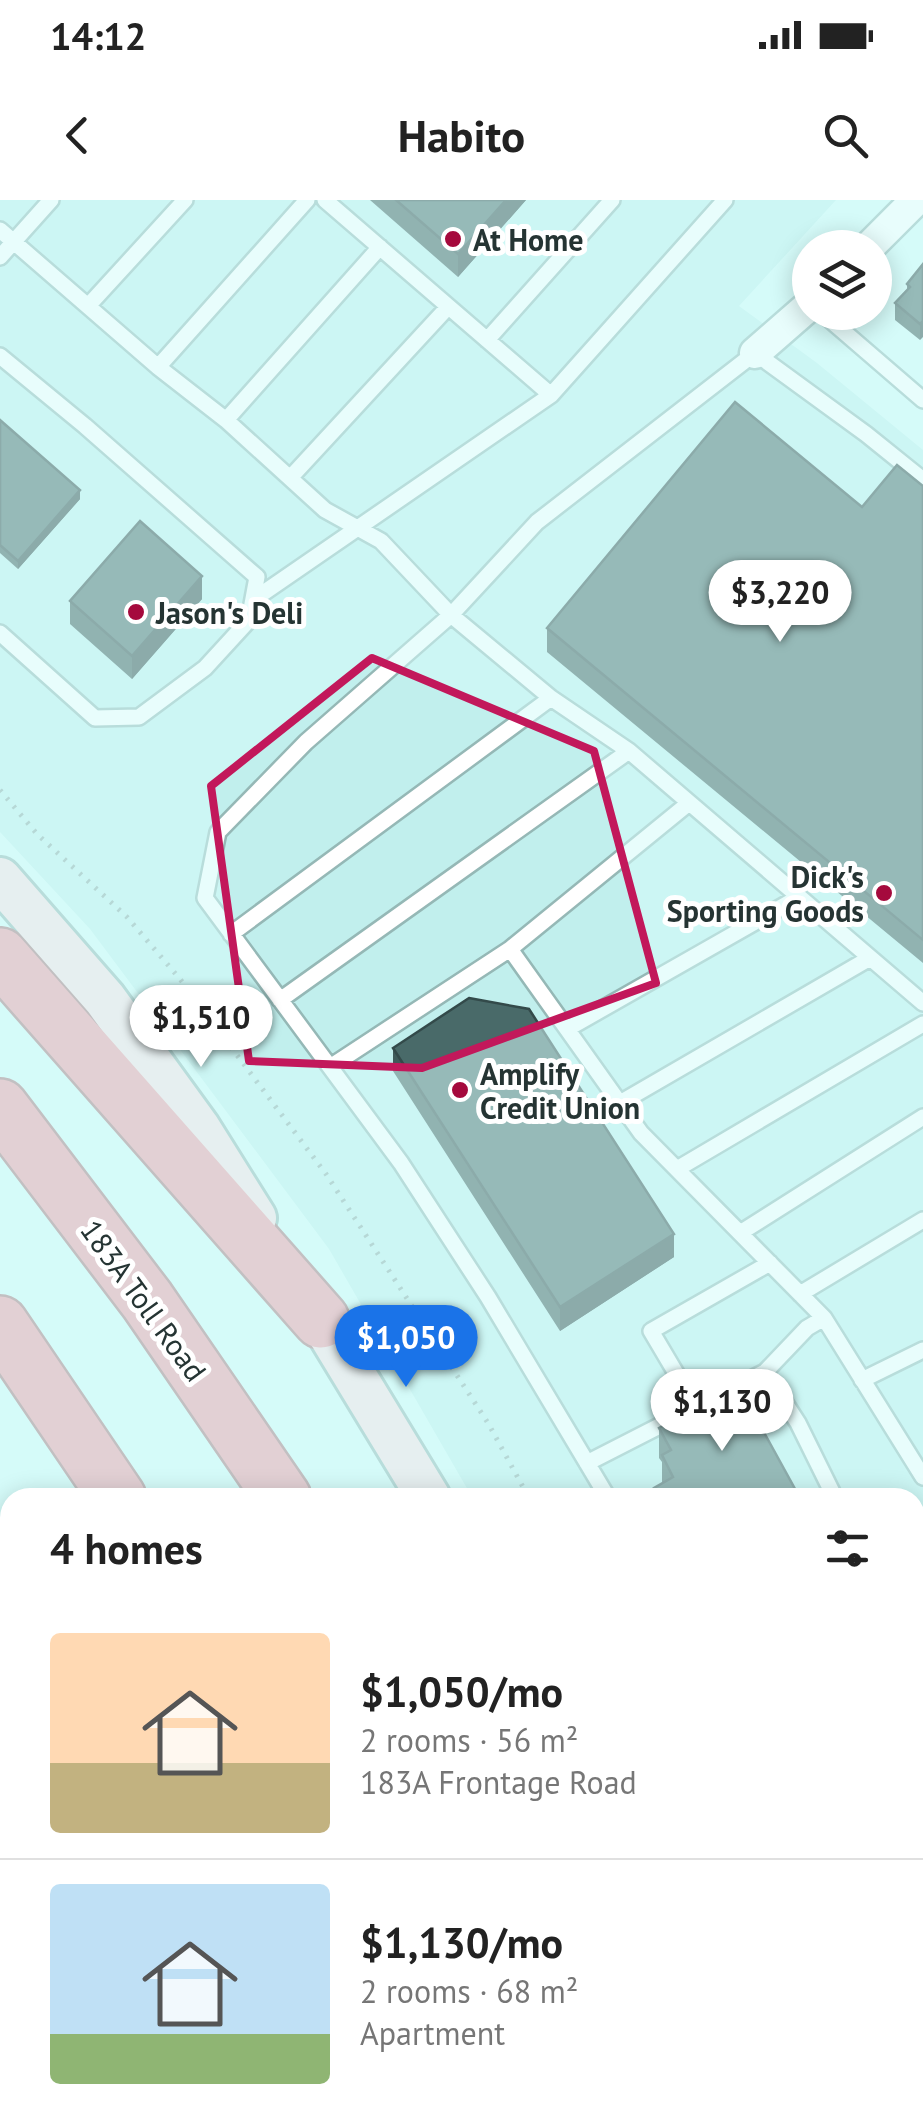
<!DOCTYPE html>
<html lang="en">
<head>
<meta charset="utf-8">
<style>
	body { margin:0; font-family:"PT Sans",sans-serif; background:#f6f6f6; color:#222; height:100vh; display:flex; flex-direction:column; font-size:38px; white-space:nowrap }
	* { box-sizing:border-box; margin:0 }
	p { font-size:32px; color:#767676 }
	.icon { flex:none; width:55px; height:55px; fill:none; stroke:currentColor; stroke-width:2; stroke-linecap:round; stroke-linejoin:round }
	.map { position:relative; flex:1; overflow:hidden }
	.panel { position:absolute; left:0px; top:1288px; width:925px; height:642px; display:flex; flex-direction:column; background:#fff; border-radius:30px 30px 0 0; box-shadow:0 5px 25px #0003 }
	.panel>* { flex:none }
	.controls { position:absolute; left:792px; top:30px; display:grid; gap:20px }
	.controls a { display:grid; place-items:center; width:100px; height:100px; border-radius:50%; background:#fff; box-shadow:0 5px 25px #0003; font-size:50px }
	.price { position:absolute; translate:-50% -85px; padding:0 22px; border-radius:35px; background:#fff; color:#222; font-size:32px; line-height:65px; filter:drop-shadow(0 2px 5px #0008) }
	.price::after { content:''; position:absolute; left:50%; top:60px; width:30px; height:22px; margin-left:-15px; background:inherit; clip-path:polygon(0 0,100% 0,50% 100%) }
	.price.current { background:#1a73e8; color:#fff }
	ul { padding:0; list-style:none }
	li { display:flex; align-items:center; gap:30px; height:250px; padding:0 50px }
	li+li { border-top:2px solid #e0e0e0 }
	li span { display:grid; place-items:center; flex:none; width:280px; height:200px; border-radius:10px; color:#555 }
	li>.icon { margin-inline-start:auto }
	span .icon { width:120px; height:120px; fill:#fffc; stroke-width:1 }
	li b { font-size:42px }
	h2 { display:flex; justify-content:space-between; align-items:center; height:120px; padding:0 50px; font-size:42px }
	.status { display:flex; justify-content:space-between; align-items:center; height:70px; padding:0 50px; background:#fff; direction:ltr }
	.status svg { height:28px; fill:currentColor }
	header { display:flex; justify-content:space-between; align-items:center; height:130px; padding:0 50px; background:#fff; font-size:45px; font-weight:800 }
	.map>svg:first-child { display:block }
	.built { fill:#c1efed }
	.lines { fill:none; stroke-linecap:round; stroke-linejoin:round }
	.lane-casing { stroke:#95b8b6; stroke-width:20 }
	.street-casing { stroke:#95b8b6; stroke-width:35 }
	.secondary-casing { stroke:#95b8b6; stroke-width:48 }
	.highway-casing { stroke:#aa787e; stroke-width:60 }
	.path { stroke:#91adab; stroke-width:5; stroke-dasharray:2.5 8; stroke-linecap:butt }
	.lane { stroke:#fff; stroke-width:15 }
	.street { stroke:#fff; stroke-width:30 }
	.secondary { stroke:#fbe1e4; stroke-width:42 }
	.highway { stroke:#f19ca6; stroke-width:55 }
	.wall { fill:#3f5b5a }
	.shaded-wall { fill:#334a4a }
	.building { fill:#496a69; stroke:#334a4a; stroke-width:2.5 }
	.marked { fill:none; stroke:#c2185b; stroke-width:8; stroke-linejoin:round }
	.poi-dot { fill:#a50a3d; stroke:#fff; stroke-width:4 }
	.labels { text-anchor:middle; dominant-baseline:central; stroke-width:10; stroke-linejoin:round; paint-order:stroke }
	.poi-label { font-size:30px; font-weight:bold; fill:#253433; stroke:#fff; text-anchor:start }
	.street-label { font-size:30px; fill:#253433; stroke:#fff }
</style>
</head>
<body>
<div class="status"><b>14:12</b><svg viewBox="0 0 49 12"><path d="M0 12V9h3v3zM5 12V6h3v6zM10 12V3h3v9zM15 12V0h3v12zM26 1h20v11H26zM47 4h2v5h-2z"/></svg></div>
<header><svg class="icon" aria-label="back" viewBox="0 0 24 24"><path d="M15 5l-7 7 7 7"/></svg>Habito<svg class="icon" aria-label="search" viewBox="0 0 24 24"><circle cx="10" cy="10" r="6"/><path d="M15 15l6 6"/></svg></header>
<div class="map">
<svg width="923" height="1928" viewBox="0 0 923 1928">
	<rect width="100%" height="100%" fill="#d6fbf9"/>
	<!-- built -->
	<path class="built" d="M0,0H836L739,106L817,163L923,250V1928H804L799,1920H915V1298L472,1297L329,1049L90,729L0,632Z"/>
	<g class="lines">
		<defs>
			<path id="lane" d="M325,0L551,195
				M0,30L158,167L226,220L325,310L381,341L451,415L551,498L629,551L923,803
				M0,57L51,0
				M88,106L185,0
				M821,112L923,200
				M487,140L612,0
				M0,156L85,226L257,377L249,420L205,468L139,517L95,518L0,433
				M158,167L307,0
				M226,220L380,47
				M290,278L448,107
				M253,400L551,195L725,0
				M689,603L510,749L641,933L824,1118L923,1277
				M231,734L551,498
				M280,800L629,551
				M567,829L799,697
				M330,867L510,749
				M620,903L870,758
				M677,969L923,824
				M740,1033L923,917
				M800,1094L923,1020
				M824,1118L807,1128L765,1172L798,1223L835,1298
				M862,1180L923,1150
				M696,1207L651,1131L770,1063
				M587,1263L765,1172
				M608,1298L488,1097L401,963L205,698L218,632L306,542L451,415L537,322L755,153L866,234L923,280
				M915,1449L923,1445
				M915,1547L923,1543
				M915,1760L923,1756
				M0,1776L10,1789
				M915,1901L923,1916
				M0,1920L6,1928
				M104,1920L110,1928"/>
			<path id="street" d="M868,48L916,0
				M755,153L810,105"/>
			<path id="secondary" d="M0,679L105,799L198,927L255,1018
				M305,1094L429,1298
				M282,1920L286,1928
				M757,1920L761,1928"/>
			<path id="highway" d="M0,756L321,1120
				M0,907L147,1100L283,1298
				M0,1124L118,1298
				M0,1436L10,1446
				M381,1920L385,1928
				M464,1920L468,1928
				M610,1920L614,1928"/>
		</defs>
		<!-- lane casing -->
		<use href="#lane" class="lane-casing"/>
		<!-- street casing -->
		<use href="#street" class="street-casing"/>
		<!-- secondary casing -->
		<use href="#secondary" class="secondary-casing"/>
		<!-- highway casing -->
		<use href="#highway" class="highway-casing"/>
		<!-- path -->
		<path class="path" d="M0,590L37,634L127,717L180,779L326,974L488,1223L529,1298
			M849,1920L853,1928"/>
		<!-- lane -->
		<use href="#lane" class="lane"/>
		<!-- street -->
		<use href="#street" class="street"/>
		<!-- secondary -->
		<use href="#secondary" class="secondary"/>
		<!-- highway -->
		<use href="#highway" class="highway"/>
	</g>
	<!-- wall -->
	<path class="wall" d="M370,0H526L458,77Z
		M923,64L920,140L895,120V103L907,91V84Z
		M0,220L80,299L18,369L0,353Z
		M923,286V763L547,452V428L862,307Z
		M202,399L132,479L70,424V401Z
		M393,848L674,1057L560,1131L393,871Z
		M659,1228L800,1298H654V1288L662,1284V1262L659,1258Z"/>
	<!-- shaded-wall -->
	<path class="shaded-wall" d="M506,0H526L458,77V54Z
		M923,121V137L920,140V124Z
		M80,290V299L18,369V361Z
		M202,376V399L132,479V456Z
		M674,1034V1057L560,1131V1107Z
		M923,1658V1681L915,1686V1662Z"/>
	<!-- building -->
	<path class="building" d="M396,0H506L458,54Z
		M923,64V121L920,124L895,103L910,87L907,84Z
		M735,202L862,307L897,265L923,286V740L547,428Z
		M0,220L80,290L18,361L0,345Z
		M140,321L202,376L132,456L70,401Z
		M469,798L529,809L674,1034L560,1107L393,848Z
		M738,1185L800,1298H660L654,1288L673,1277L662,1255L671,1250L659,1228Z
		M923,1577V1658L915,1662V1581Z"/>
	<!-- marked area -->
	<path d="M0 0H923V1928H0ZM372,458L594,551L656,783L422,868L249,861L211,586Z" fill="#d6fbf9" fill-opacity=".55" fill-rule="evenodd"/>
	<path class="marked" d="M372,458L594,551L656,783L422,868L249,861L211,586Z"/>
	<!-- markers -->
	<g class="poi-dot">
		<circle cx="453" cy="39" r="10"/>
		<circle cx="136" cy="412" r="10"/>
		<circle cx="884" cy="693" r="10"/>
		<circle cx="460" cy="890" r="10"/>
	</g>
	<g class="labels">
		<!-- poi labels -->
		<g class="poi-label">
			<text x="473" y="39">At Home</text>
			<text x="156" y="412">Jason's Deli</text>
			<text x="864" y="676" text-anchor="end">Dick's<tspan x="864" dy="34">Sporting Goods</tspan></text>
			<text x="480" y="873">Amplify<tspan x="480" dy="34">Credit Union</tspan></text>
		</g>
		<!-- street labels -->
		<g class="street-label">
			<text transform="translate(144 1100) rotate(54)">183A Toll Road</text>
		</g>
	</g>
</svg>
<div class="controls">
<a><svg class="icon" aria-label="layers" viewBox="0 0 24 24"><path d="M12 4l9 5-9 5-9-5zM3 14l9 5 9-5"/></svg></a>
</div>
<b class="price" style="left:780px;top:445px">$3,220</b>
<b class="price" style="left:201px;top:870px">$1,510</b>
<b class="price current" style="left:406px;top:1190px">$1,050</b>
<b class="price" style="left:722px;top:1254px">$1,130</b>
<section class="panel">
<h2>4 homes<svg class="icon" aria-label="filters" viewBox="0 0 24 24"><path d="M4 7h16M4 17h16"/><circle cx="9" cy="7" r="2"/><circle cx="15" cy="17" r="2"/></svg></h2>
<ul>
<li><span style="background:linear-gradient(#ffd9b3 65%,#c2b280 0)"><svg class="icon" aria-label="home" viewBox="0 0 24 24"><path d="M3 11l9-7 9 7M6 9v11h12V9"/></svg></span><div><b>$1,050/mo</b><p>2 rooms · 56 m²</p><p>183A Frontage Road</p></div></li>
<li><span style="background:linear-gradient(#bfe0f5 75%,#8fb573 0)"><svg class="icon" aria-label="home" viewBox="0 0 24 24"><path d="M3 11l9-7 9 7M6 9v11h12V9"/></svg></span><div><b>$1,130/mo</b><p>2 rooms · 68 m²</p><p>Apartment</p></div></li>
</ul>
</section>
</div>
</body>
</html>
